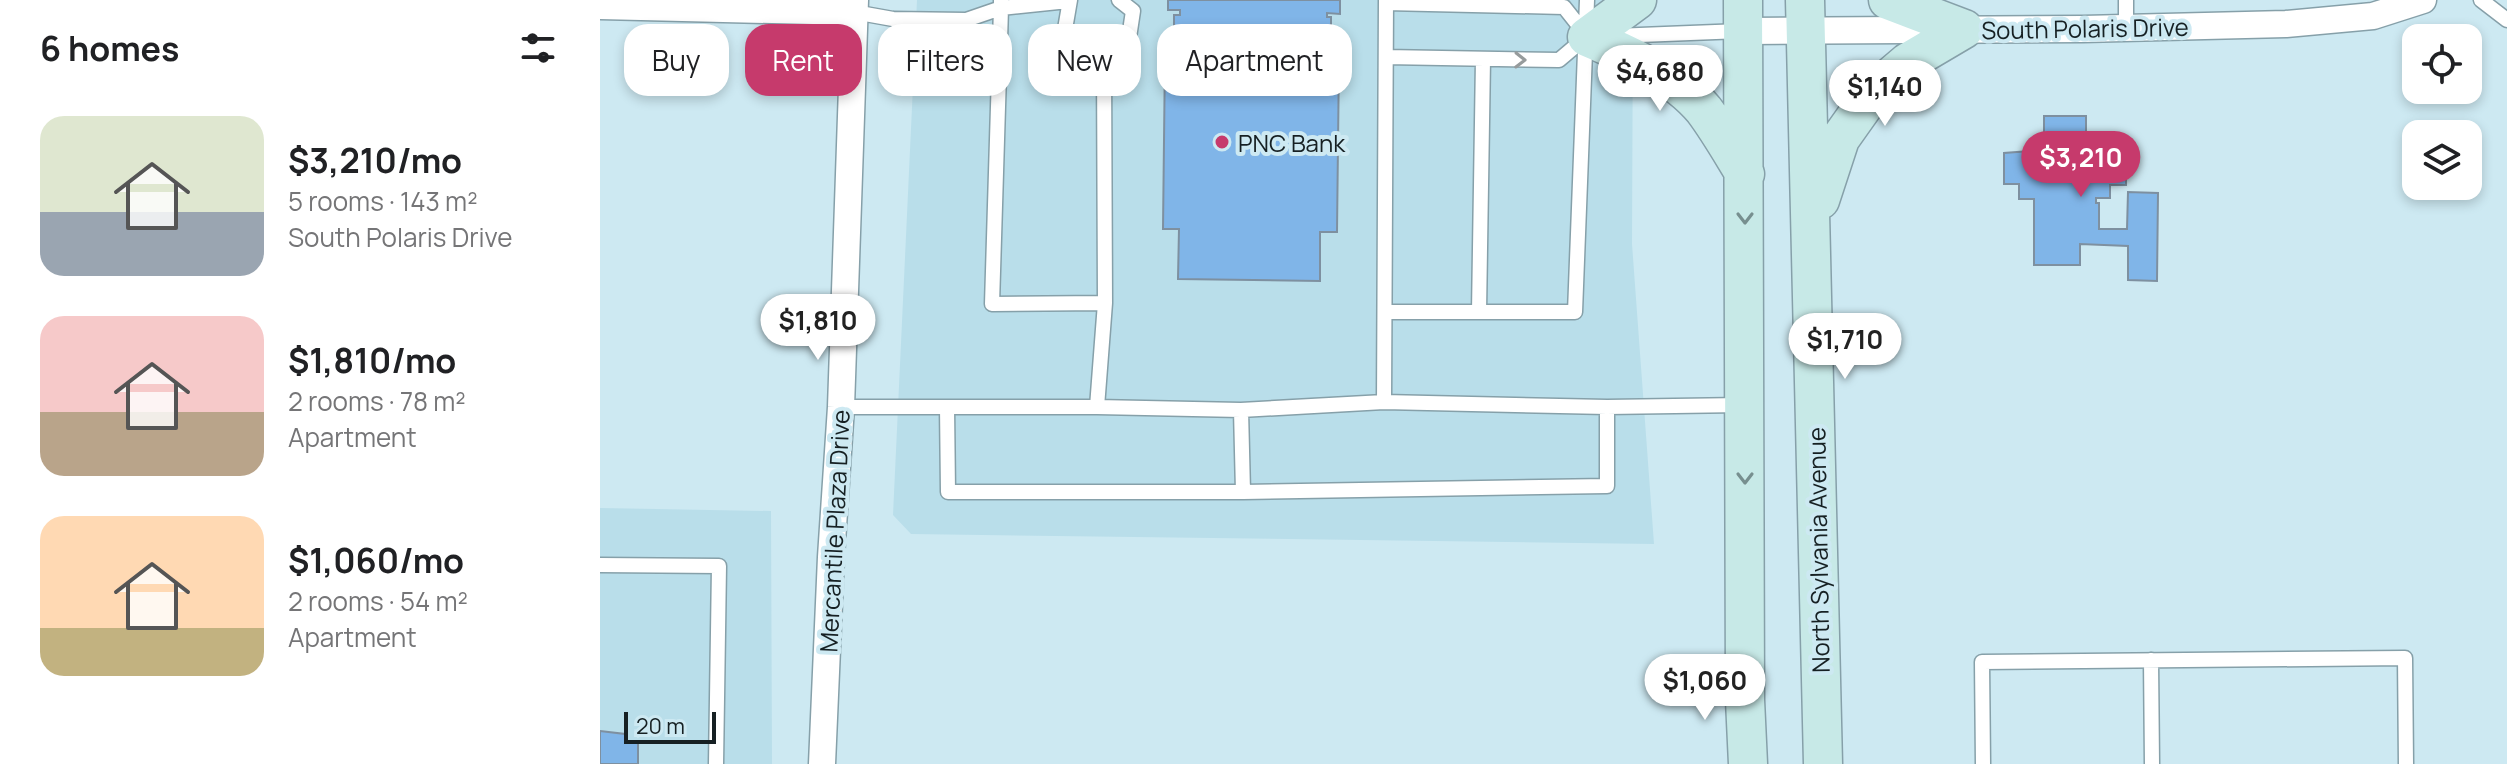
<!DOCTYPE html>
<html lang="en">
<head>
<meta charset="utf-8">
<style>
	body { margin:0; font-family:Manrope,sans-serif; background:#f2f2f2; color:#202124; height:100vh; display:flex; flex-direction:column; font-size:30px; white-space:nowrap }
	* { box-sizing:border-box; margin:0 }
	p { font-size:26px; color:#757577 }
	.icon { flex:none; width:44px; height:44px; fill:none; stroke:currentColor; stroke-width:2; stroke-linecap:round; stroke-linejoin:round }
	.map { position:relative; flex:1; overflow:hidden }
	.details { display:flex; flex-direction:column; background:#fff; width:600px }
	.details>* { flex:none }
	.hud { position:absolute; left:24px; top:24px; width:760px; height:72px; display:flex; gap:16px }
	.controls { position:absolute; left:1802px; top:24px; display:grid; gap:16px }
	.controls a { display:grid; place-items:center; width:80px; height:80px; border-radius:16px; background:#fff; box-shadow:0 4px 12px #0003; font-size:40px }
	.scale { position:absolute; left:24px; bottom:20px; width:92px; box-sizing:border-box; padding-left:8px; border:4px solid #162023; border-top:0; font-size:22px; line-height:28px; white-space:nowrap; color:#162023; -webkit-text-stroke:6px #cde9f2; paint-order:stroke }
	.price { position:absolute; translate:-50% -68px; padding:0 18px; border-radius:28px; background:#fff; color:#222; font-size:26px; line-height:52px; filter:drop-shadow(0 2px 4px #0008) }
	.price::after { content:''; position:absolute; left:50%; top:48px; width:24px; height:18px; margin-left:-12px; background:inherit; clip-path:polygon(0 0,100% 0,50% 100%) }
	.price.active { background:#c63a6c; color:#fff }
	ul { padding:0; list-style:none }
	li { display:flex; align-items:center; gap:24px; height:200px; padding:0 40px }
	li span { display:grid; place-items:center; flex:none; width:224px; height:160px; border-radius:24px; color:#555 }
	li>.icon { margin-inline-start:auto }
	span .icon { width:96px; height:96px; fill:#fffc; stroke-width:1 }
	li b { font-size:34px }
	h2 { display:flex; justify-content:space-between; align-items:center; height:96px; padding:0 40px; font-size:34px }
	.pill { padding:0 28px; border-radius:24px; background:#fff; box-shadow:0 4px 12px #0003; font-size:28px; line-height:72px }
	.pill.active { background:#c63a6c; color:#fff }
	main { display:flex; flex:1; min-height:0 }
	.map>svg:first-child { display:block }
	.built { fill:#b9deea }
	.building { fill:#80b5e8; stroke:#7e90a0; stroke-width:2 }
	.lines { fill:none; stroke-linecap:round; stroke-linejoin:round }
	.service-casing { stroke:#86a0a9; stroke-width:17 }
	.minor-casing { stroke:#86a0a9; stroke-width:29 }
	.secondary-casing { stroke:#86a0a9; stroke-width:41 }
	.service { stroke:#fff; stroke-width:14 }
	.minor { stroke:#fff; stroke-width:26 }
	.secondary { stroke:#c7e9e7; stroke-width:38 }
	.oneway { stroke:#969b9c }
	.oneway2 { stroke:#778f8f }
	.poi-dot { fill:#c63a6c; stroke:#cde9f2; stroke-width:3 }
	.labels { text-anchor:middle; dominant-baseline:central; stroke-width:8; stroke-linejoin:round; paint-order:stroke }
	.street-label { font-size:24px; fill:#162023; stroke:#cde9f2 }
	.poi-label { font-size:24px; fill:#162023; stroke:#cde9f2; text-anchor:start }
</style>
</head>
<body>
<main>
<section class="details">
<h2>6 homes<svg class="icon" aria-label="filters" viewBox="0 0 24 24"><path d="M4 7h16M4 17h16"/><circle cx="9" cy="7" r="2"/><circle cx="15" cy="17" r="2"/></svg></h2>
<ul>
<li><span style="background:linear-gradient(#dfe7d0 60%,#9aa5b1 0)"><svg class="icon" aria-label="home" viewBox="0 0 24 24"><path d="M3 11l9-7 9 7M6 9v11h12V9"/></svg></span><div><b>$3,210/mo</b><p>5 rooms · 143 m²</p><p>South Polaris Drive</p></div></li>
<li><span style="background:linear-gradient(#f6c9c9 60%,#b9a48a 0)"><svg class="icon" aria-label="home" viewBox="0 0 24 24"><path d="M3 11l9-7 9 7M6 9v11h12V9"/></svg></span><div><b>$1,810/mo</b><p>2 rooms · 78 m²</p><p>Apartment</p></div></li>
<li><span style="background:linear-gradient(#ffd9b3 70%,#c2b280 0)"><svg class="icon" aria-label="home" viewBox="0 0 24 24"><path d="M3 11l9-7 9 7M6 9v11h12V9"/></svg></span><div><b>$1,060/mo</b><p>2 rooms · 54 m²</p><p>Apartment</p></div></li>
</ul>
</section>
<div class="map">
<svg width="1907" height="764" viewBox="0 0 1907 764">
	<rect width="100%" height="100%" fill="#cde9f2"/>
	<!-- built -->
	<path class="built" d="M317,0H1033L1032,244L1054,544L311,534L293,515Z
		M0,508L171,511L172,764H0Z"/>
	<!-- building -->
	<path class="building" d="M568,0H740V14L727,13V17H731V52H725V56H739L737,232H720V281L578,279L579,229H563L565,54H579V50H574V15H580V10H568Z
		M1444,116H1486V152H1526V185H1510V198H1496V203H1499V229H1527L1528,192L1558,193L1557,281L1528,280V246L1480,244V265H1434V199H1419V184H1404V153L1444,150Z
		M0,731L25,734V742H38V764H0Z"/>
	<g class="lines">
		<defs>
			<path id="service" d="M401,0V8L468,1
				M470,0L464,35L480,57L504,60L527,51L533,11L519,0
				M1881,0L1907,20
				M786,3L964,7L987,36
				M254,12L293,19L366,20L401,8L392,304L505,303L504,60
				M1526,28V0
				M1014,36L1141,31
				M786,57L959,60L985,38
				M785,312H975L987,0
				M879,312L883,59
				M784,402L786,0
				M241,407H497L505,303
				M347,407L348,492H643L641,410
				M497,407L641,410L784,402L1007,407V486L643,492
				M1007,407L1142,405
				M0,565L119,566L116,764
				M1551,660L1552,764
				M1383,764L1382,662L1805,658L1806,764"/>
			<path id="minor" d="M0,6L254,12
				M1145,31L1483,29L1686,24L1773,16L1823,0
				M222,764L231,557L241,407L255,0"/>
			<path id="secondary" d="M1037,0L987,37C1027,54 1075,75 1104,110C1119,130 1132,153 1145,174
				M1143,0L1145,700L1148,764
				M1205,0L1223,764
				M1288,0L1364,29
				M1220,200L1240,139L1274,91L1308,62L1364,29"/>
		</defs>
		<!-- service casing -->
		<use href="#service" class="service-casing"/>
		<!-- minor casing -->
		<use href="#minor" class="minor-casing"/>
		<!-- secondary casing -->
		<use href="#secondary" class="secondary-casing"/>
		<!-- service -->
		<use href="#service" class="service"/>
		<!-- minor -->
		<use href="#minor" class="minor"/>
		<!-- secondary -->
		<use href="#secondary" class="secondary"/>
	</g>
	<!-- one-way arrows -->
	<defs><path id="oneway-chevron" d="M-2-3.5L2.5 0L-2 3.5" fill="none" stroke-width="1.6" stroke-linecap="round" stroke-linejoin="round" transform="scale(2)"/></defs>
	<use class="oneway" href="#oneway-chevron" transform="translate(920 60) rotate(1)"/>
	<g class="oneway2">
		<use href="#oneway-chevron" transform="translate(1145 218) rotate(90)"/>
		<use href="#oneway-chevron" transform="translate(1145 478) rotate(90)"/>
	</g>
	<!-- markers -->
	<circle class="poi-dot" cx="622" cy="142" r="8"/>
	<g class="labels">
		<!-- street labels -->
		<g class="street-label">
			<text transform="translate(1485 28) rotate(-1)">South Polaris Drive</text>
			<text transform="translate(234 531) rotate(-87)">Mercantile Plaza Drive</text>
			<text transform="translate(1218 550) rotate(-91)">North Sylvania Avenue</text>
		</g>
		<!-- poi labels -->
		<g class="poi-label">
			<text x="638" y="142">PNC Bank</text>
		</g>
	</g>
</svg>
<div class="controls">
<a><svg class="icon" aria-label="locate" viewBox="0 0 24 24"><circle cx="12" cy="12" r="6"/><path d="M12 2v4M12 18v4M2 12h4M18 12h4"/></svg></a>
<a><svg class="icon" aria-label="layers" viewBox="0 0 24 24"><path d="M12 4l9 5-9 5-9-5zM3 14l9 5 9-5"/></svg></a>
</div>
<div class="scale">20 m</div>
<b class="price" style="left:1060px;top:113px">$4,680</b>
<b class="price" style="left:1285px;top:128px">$1,140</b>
<b class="price active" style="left:1481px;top:199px">$3,210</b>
<b class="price" style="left:218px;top:362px">$1,810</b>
<b class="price" style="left:1245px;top:381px">$1,710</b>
<b class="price" style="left:1105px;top:722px">$1,060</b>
<div class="hud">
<a class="pill">Buy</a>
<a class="pill active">Rent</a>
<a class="pill">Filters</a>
<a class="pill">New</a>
<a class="pill">Apartment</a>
</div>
</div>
</main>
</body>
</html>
